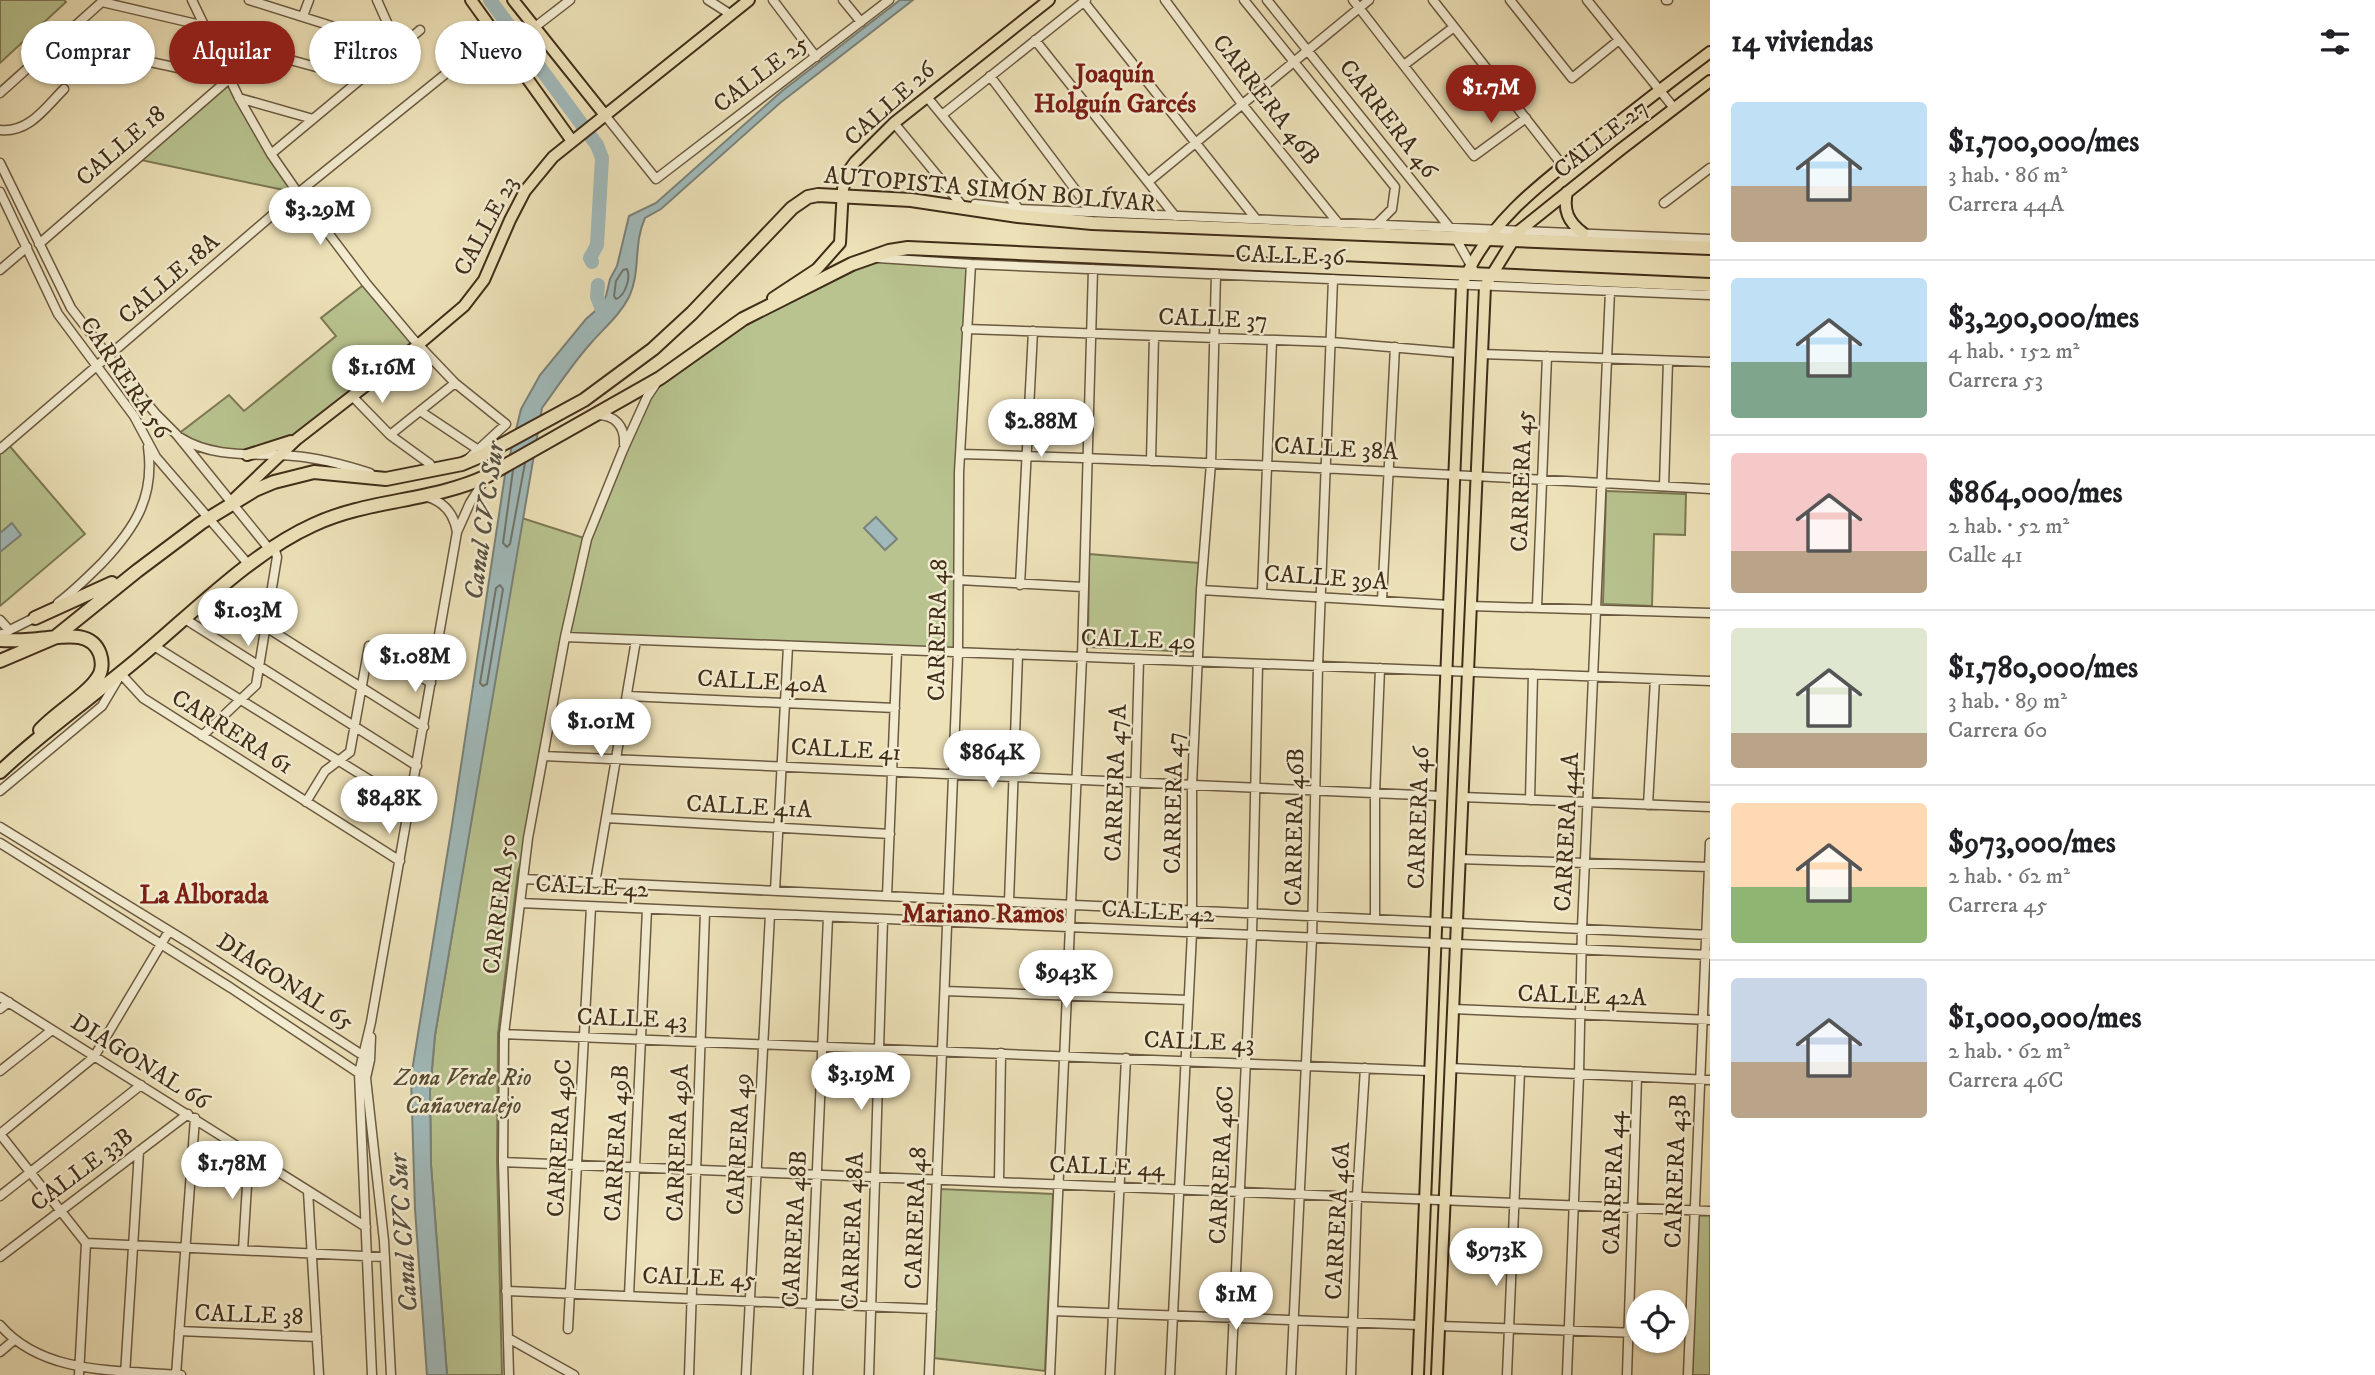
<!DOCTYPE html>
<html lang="es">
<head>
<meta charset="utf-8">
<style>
	body { margin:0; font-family:"IM FELL DW Pica",serif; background:#f2f2f2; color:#202124; height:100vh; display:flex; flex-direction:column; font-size:26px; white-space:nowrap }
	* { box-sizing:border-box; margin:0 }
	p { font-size:23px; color:#757577 }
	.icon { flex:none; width:38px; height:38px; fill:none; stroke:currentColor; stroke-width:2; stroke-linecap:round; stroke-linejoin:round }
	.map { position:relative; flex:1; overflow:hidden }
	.details { display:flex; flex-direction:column; background:#fff; width:665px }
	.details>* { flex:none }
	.guide { position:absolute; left:21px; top:21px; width:665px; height:63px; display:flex; gap:14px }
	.fabs { position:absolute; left:1626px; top:1290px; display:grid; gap:14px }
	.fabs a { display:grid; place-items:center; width:63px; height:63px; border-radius:50%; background:#fff; box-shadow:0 2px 5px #0004; font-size:35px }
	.price { position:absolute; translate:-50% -60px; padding:0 16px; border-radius:24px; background:#fff; color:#222; font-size:23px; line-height:46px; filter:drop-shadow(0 2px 4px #0008) }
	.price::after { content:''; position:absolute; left:50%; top:42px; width:21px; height:16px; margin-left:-10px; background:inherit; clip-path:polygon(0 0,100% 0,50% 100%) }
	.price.active { background:#8f2418; color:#fff }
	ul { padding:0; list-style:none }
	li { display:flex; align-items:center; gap:21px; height:175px; padding:0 21px }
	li+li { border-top:2px solid #e0e0e0 }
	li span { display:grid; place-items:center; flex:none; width:196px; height:140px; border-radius:7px; color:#555 }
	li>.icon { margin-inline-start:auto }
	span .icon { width:84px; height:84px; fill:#fffc; stroke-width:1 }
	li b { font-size:30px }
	h2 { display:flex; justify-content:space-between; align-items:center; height:84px; padding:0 21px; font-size:30px }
	.pill { padding:0 24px; border-radius:32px; background:#fff; box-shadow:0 2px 5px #0004; font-size:24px; line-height:63px }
	.pill.active { background:#8f2418; color:#fff }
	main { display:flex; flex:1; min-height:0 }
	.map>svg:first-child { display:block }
	.green { fill:#b8c38f; stroke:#7c7854; stroke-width:2 }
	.water { fill:#a0babb; stroke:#7a827a; stroke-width:2 }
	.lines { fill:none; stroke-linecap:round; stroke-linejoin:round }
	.shore { stroke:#70746a; stroke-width:2 }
	.river { stroke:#a0babb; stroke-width:14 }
	.minor-casing { stroke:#6b5a40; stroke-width:11 }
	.major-casing { stroke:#402d18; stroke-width:14 }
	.highway-casing { stroke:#402d18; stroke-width:16 }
	.minor { stroke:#f3ecd1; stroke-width:8 }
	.major { stroke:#ede1b8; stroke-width:10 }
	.highway { stroke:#ede1b8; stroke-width:12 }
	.labels { text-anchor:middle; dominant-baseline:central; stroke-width:5; stroke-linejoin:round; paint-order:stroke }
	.street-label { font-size:24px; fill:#402d18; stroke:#f3ecd1 }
	.park-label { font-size:24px; font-style:italic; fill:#584b30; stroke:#f3ecd1 }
	.neighbourhood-label { font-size:26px; font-weight:bold; fill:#7a1f14; stroke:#f3ecd1 }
	.water-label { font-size:26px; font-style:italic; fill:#585041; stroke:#f3ecd1 }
</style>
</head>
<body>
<main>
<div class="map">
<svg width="1710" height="1375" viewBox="0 0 1710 1375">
	<rect width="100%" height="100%" fill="#ede1b8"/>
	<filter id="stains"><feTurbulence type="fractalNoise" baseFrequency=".00286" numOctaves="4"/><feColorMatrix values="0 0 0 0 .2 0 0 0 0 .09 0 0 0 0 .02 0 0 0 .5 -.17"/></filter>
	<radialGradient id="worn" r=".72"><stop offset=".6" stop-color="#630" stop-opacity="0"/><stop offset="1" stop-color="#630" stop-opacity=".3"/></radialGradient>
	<!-- green -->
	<path class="green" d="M0,0H64L66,2L0,63Z
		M229,79L298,193L136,159Z
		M868,259L971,264L966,329L958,652L564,637L528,838L518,872L498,1033L497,1161L502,1375H447L431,1165L430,1091L435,1035L522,518L587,539L652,388L729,330Z
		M366,283L418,345L278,456L229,453L177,435L229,395L244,411L336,336L321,318Z
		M7,443L85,534L0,606V449Z
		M1606,491L1686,494L1685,535L1654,534L1652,606L1603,604Z
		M1089,554L1199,563L1194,652L1088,647Z
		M940,1189L1053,1194L1045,1371L934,1358Z
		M1694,1211H1710V1375H1688Z"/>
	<!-- water -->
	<path class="water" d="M900,0H913L780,103L661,209L645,218C633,244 641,272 629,297C620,315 604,328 591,343C573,363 558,386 542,408L435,1035L430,1091L431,1165L447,1375H427L415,1209L411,1077L452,825L505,475L521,409L540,375L586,319L601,306L606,296L610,279L617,266L629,216L656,203L782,91Z
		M876,517L897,539L885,550L864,528Z
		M12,523L21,535L0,552V533Z"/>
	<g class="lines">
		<!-- shore -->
		<path class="shore" d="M627,269C631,278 625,296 616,299L614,296L616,281L623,270Z
			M513,470L503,543L507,547L510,544L525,463
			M500,585L503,589L487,684L483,686L480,683L496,588Z"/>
		<!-- river -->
		<path class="river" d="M490,0L597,145L602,158L597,245L590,258L592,262
			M598,285L597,297L603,312"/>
		<defs>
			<path id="minor" d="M192,0L239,98L271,154L298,193L366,283L413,339L455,383L506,424L467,460
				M249,0L398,47
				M377,0L398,47
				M708,0L730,14
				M773,0L816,57
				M843,0L861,22
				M1165,0L1242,104L1338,223
				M1244,0L1395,187L1392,209L1377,224
				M1267,0L1450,228L1473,269
				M1353,0L1474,156L1526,118
				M1433,0L1563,166
				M1510,0L1572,78L1619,40
				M1587,0L1674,108
				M1666,0H1668
				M102,2L205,26
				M1084,2L1256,219
				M303,16L309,0
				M535,27L570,0
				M210,38L360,79
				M1035,40L1175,216
				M58,42L229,79
				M1404,65L1454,27
				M990,76L1092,212
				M0,93L104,0
				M927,97L1019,209
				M239,98L313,119
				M604,114L656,179L889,0
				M942,115L1086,0
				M894,123L960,203
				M0,130C29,133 45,108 64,89
				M271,154L420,30
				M0,163L71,308L112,361L156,414L177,435L270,550
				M1148,182L1369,0
				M0,192L58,314L134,416L156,457L249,565
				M1664,203L1710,168
				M975,204L1019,209L1710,239
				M39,244L229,79
				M878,258L971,264L1710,295
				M0,270L27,247
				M966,329L1331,342L1459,353
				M1481,354L1710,362
				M352,396L390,435L430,464L432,470
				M420,411L477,449
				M597,415C615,415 625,426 624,444
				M390,435L455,383
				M181,438C214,459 257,453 294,456C320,458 345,465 370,473
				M0,449L298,193L495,34
				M960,454C1210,461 1460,475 1710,489
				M1151,461L1154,336
				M1664,486L1668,361
				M427,497C445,502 454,514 457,532
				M959,580L1083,587
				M1020,585L1033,331
				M1201,590L1449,605
				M1262,593L1272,340
				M1382,600L1395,347
				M58,603C74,591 88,577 102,563C135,528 155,497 148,447
				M1470,606L1710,613
				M1537,607L1547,356
				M236,608L424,727
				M185,619L417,766
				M0,620L9,630
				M0,635L38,616
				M565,637L1710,681
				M154,646L410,805
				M627,696L895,708
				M202,736L256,685L277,557L274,547
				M543,756L1441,796
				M0,791L102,706L121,674L143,698L400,861
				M1462,797L1710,807
				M1530,800L1533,674
				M306,802L325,771L350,752L369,646L431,683
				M1648,805L1655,679
				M606,818L890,834
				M0,827L189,943L370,1060
				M0,843L231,988L366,1078
				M1459,859L1710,867
				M523,879L1710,935
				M595,883L636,640
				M775,891L788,646
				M887,896L897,650
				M1009,902L1018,654
				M520,903L1710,955
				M1132,907L1139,659
				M1375,918V793L1380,668
				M945,991L1188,1000
				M0,997L366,1227
				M0,1009L9,1002
				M1453,1009L1710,1020
				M504,1034L1430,1071
				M371,1037L370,1060L366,1078L384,1241L391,1375
				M1450,1068L1710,1080
				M0,1071L52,1030
				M503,1162L1710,1211
				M999,1182L1001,1053
				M308,1191L319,1375
				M0,1196L141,1085
				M86,1243L385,1257
				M243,1250L249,1153
				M0,1257L188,1114
				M506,1291L932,1309
				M629,1295L647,909
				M1053,1311L1420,1325
				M0,1325C43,1375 118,1370 181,1375
				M1440,1326L1638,1333
				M568,1329L591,907
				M179,1331L317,1337
				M508,1338L574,1375
				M0,1352L13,1341
				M79,1375L86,1243L0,1134L94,1057L169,931
				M125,1375L139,1151
				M176,1375L195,1118
				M372,1375L359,1073L371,1022L457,532L470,503L485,479
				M509,1375L503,1162L504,1034L528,838L565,637L587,539L623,450L647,397L657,382
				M689,1375L705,912
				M746,1375L770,914
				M808,1375L828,917
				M869,1375L883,919
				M929,1375L958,652L959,472L971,264
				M1050,1375L1082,657L1093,269
				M1110,1375L1126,1058
				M1170,1375L1192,933V785L1201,590L1211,463L1216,274
				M1231,1375L1252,935L1258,664
				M1291,1375L1312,938L1318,666L1333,279
				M1351,1375L1357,1197L1365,1068
				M1507,1375L1520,1071
				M1567,1375L1579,1074L1582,928L1610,291
				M1627,1375L1637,1077
				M1688,1375L1710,843"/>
			<path id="major" d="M471,0L572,141
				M513,0L604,114
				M1567,192C1563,210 1568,222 1583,233
				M773,298L817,269L840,243L843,189L847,173L855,162L894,123L1049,0
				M247,455L291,441
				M233,500L297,439L418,345L464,306L484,280L510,220L525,191L553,157L749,0
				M1418,1375L1462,285C1486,224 1541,183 1591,144C1630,113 1670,82 1710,52
				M1437,1375L1485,286L1519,231L1620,150L1710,81"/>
			<path id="highway" d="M35,618L112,583
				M0,640C13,641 25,640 38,639C58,638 91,628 100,654C103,663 102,673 96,680C85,696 55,713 40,730
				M0,661L54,638L137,571L201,523L255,490L274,482L314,472L386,479L462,464L481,456L584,400L653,349L692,313L792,208L808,197L818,195L911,200L1018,216L1092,223L1710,248
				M0,772C44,730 94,696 140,657C193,613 251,553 313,525C368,499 432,502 487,476L660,378L743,319L852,264L889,251L908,248L1710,285"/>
		</defs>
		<!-- minor casing -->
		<use href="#minor" class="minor-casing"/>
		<!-- major casing -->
		<use href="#major" class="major-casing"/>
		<!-- highway casing -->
		<use href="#highway" class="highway-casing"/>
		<!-- minor -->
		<use href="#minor" class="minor"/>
		<!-- major -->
		<use href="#major" class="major"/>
		<!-- highway -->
		<use href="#highway" class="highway"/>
	</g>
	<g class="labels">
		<!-- street labels -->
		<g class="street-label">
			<text transform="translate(761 74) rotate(-37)">CALLE 25</text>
			<text transform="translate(1266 100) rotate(52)">CARRERA 46B</text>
			<text transform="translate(890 104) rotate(-42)">CALLE 26</text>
			<text transform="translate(1388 119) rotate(52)">CARRERA 46</text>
			<text transform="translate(1601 139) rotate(-38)">CALLE 27</text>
			<text transform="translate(121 146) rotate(-41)">CALLE 18</text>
			<text transform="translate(990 190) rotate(5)">AUTOPISTA SIMÓN BOLÍVAR</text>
			<text transform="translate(486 226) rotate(-62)">CALLE 23</text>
			<text transform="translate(1290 256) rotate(2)">CALLE 36</text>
			<text transform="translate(169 279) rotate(-41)">CALLE 18A</text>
			<text transform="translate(1213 319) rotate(2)">CALLE 37</text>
			<text transform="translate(125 378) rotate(56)">CARRERA 56</text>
			<text transform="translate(1336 449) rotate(3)">CALLE 38A</text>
			<text transform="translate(1522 481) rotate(-88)">CARRERA 45</text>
			<text transform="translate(1326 578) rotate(4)">CALLE 39A</text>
			<text transform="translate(938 630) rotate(-89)">CARRERA 48</text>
			<text transform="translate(1138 640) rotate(2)">CALLE 40</text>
			<text transform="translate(762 682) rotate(3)">CALLE 40A</text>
			<text transform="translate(232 732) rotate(32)">CARRERA 61</text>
			<text transform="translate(846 750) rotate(3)">CALLE 41</text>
			<text transform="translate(1116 783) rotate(-88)">CARRERA 47A</text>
			<text transform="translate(1174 803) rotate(-89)">CARRERA 47</text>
			<text transform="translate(749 807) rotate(3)">CALLE 41A</text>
			<text transform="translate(1419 818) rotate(-88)">CARRERA 46</text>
			<text transform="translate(1295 827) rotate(-89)">CARRERA 46B</text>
			<text transform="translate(1567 832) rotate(-87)">CARRERA 44A</text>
			<text transform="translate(592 887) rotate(3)">CALLE 42</text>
			<text transform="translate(500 904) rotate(-83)">CARRERA 50</text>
			<text transform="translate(1158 912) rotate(3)">CALLE 42</text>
			<text transform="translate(285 982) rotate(33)">DIAGONAL 65</text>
			<text transform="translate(1582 996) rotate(2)">CALLE 42A</text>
			<text transform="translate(632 1019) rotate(2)">CALLE 43</text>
			<text transform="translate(1199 1042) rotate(2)">CALLE 43</text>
			<text transform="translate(140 1062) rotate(32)">DIAGONAL 66</text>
			<text transform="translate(560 1138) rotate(-87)">CARRERA 49C</text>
			<text transform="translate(617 1143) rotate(-87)">CARRERA 49B</text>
			<text transform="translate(678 1143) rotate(-88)">CARRERA 49A</text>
			<text transform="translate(739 1144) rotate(-87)">CARRERA 49</text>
			<text transform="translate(1222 1165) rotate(-87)">CARRERA 46C</text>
			<text transform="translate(1107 1167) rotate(2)">CALLE 44</text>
			<text transform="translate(82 1170) rotate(-37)">CALLE 33B</text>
			<text transform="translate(1676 1171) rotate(-88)">CARRERA 43B</text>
			<text transform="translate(1614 1183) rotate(-88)">CARRERA 44</text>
			<text transform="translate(916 1218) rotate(-88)">CARRERA 48</text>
			<text transform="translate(1338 1221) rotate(-87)">CARRERA 46A</text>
			<text transform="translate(795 1229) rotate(-87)">CARRERA 48B</text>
			<text transform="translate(853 1231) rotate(-88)">CARRERA 48A</text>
			<text transform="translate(699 1278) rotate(2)">CALLE 45</text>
			<text transform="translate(249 1315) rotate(2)">CALLE 38</text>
		</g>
		<!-- park labels -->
		<g class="park-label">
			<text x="463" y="1078">Zona Verde Rio<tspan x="463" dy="28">Cañaveralejo</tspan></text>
		</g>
		<!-- neighbourhood labels -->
		<g class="neighbourhood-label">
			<text x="1115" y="74">Joaquín<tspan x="1115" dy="30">Holguín Garcés</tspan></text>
			<text x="204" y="895">La Alborada</text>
			<text x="983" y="914">Mariano Ramos</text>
		</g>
		<!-- water labels -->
		<g class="water-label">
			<text transform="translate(485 521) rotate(-82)">Canal CVC Sur</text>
			<text transform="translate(404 1233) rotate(-94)">Canal CVC Sur</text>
		</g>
	</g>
	<rect width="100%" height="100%" filter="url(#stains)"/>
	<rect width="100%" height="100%" fill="url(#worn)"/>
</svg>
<div class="fabs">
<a><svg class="icon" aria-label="locate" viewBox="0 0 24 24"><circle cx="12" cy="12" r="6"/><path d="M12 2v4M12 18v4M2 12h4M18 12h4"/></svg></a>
</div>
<b class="price active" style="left:1491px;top:125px">$1.7M</b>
<b class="price" style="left:320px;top:247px">$3.29M</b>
<b class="price" style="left:382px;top:405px">$1.16M</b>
<b class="price" style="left:1041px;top:459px">$2.88M</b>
<b class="price" style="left:248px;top:648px">$1.03M</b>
<b class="price" style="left:415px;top:694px">$1.08M</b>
<b class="price" style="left:601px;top:759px">$1.01M</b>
<b class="price" style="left:992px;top:790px">$864K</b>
<b class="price" style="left:389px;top:836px">$848K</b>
<b class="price" style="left:1066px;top:1010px">$943K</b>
<b class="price" style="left:861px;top:1112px">$3.19M</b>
<b class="price" style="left:232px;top:1201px">$1.78M</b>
<b class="price" style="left:1496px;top:1288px">$973K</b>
<b class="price" style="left:1236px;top:1332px">$1M</b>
<div class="guide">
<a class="pill">Comprar</a>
<a class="pill active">Alquilar</a>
<a class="pill">Filtros</a>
<a class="pill">Nuevo</a>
</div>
</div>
<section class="details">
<h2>14 viviendas<svg class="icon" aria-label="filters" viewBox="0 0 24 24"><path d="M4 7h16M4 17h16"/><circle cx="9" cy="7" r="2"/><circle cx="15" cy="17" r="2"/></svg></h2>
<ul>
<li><span style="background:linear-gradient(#bfe0f5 60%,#b9a48a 0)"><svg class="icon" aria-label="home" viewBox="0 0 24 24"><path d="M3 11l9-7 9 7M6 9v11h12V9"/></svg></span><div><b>$1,700,000/mes</b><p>3 hab. · 86 m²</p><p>Carrera 44A</p></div></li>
<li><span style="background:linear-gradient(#bfe0f5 60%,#7fa58c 0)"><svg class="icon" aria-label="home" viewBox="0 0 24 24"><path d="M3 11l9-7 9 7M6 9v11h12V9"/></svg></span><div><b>$3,290,000/mes</b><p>4 hab. · 152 m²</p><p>Carrera 53</p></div></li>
<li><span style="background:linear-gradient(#f6c9c9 70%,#b9a48a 0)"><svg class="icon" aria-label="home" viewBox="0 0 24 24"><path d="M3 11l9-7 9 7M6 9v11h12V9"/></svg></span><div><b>$864,000/mes</b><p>2 hab. · 52 m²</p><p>Calle 41</p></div></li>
<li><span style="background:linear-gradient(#dfe7d0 75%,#b9a48a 0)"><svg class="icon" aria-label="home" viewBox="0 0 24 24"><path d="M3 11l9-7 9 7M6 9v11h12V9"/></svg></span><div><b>$1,780,000/mes</b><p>3 hab. · 89 m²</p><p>Carrera 60</p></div></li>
<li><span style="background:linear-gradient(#ffd9b3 60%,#8fb573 0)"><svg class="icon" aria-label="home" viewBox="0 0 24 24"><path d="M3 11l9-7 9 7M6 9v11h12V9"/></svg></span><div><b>$973,000/mes</b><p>2 hab. · 62 m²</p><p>Carrera 45</p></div></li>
<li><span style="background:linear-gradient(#c9d6e8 60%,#b9a48a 0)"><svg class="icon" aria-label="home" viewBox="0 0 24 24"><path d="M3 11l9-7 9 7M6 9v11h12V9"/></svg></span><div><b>$1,000,000/mes</b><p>2 hab. · 62 m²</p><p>Carrera 46C</p></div></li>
</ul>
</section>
</main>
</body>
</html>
